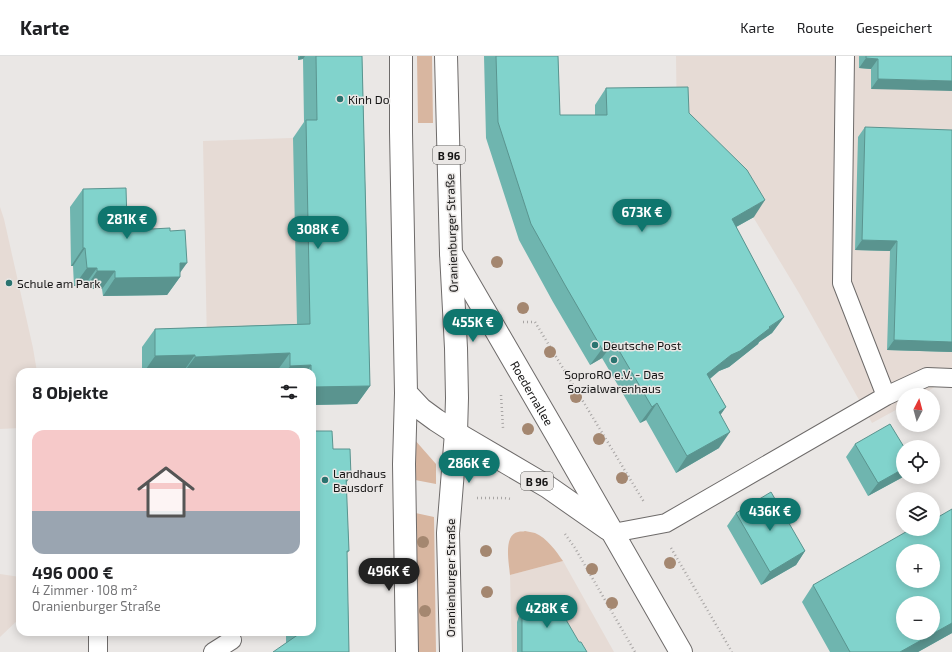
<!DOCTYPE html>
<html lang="de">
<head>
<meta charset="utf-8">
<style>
	body { margin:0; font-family:"Exo 2",sans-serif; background:#f2f2f2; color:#202124; height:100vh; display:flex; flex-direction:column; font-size:15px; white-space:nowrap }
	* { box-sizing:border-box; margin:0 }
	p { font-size:13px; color:#757577 }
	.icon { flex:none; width:22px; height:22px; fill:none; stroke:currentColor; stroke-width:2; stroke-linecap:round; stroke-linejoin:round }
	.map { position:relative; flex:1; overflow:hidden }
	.drawer { position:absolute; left:16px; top:312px; width:300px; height:268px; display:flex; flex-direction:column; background:#fff; border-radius:12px; box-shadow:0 2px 10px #0003 }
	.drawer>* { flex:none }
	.needle { width:26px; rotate:6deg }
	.fabs { position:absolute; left:896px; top:332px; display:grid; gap:8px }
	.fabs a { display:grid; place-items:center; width:44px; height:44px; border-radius:50%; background:#fff; box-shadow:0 2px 10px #0003; font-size:20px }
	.price { position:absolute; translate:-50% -34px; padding:0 9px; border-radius:14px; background:#0f766e; color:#fff; font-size:13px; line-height:26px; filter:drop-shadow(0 1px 2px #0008) }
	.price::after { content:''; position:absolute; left:50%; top:24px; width:12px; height:9px; margin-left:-6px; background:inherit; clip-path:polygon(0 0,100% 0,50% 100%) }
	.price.selected { background:#222; color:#fff }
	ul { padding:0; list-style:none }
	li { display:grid; align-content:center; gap:8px; height:212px; padding:0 16px }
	li span { display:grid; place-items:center; height:124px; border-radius:12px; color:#555 }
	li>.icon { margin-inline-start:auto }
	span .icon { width:72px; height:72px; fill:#fffc; stroke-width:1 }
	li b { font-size:17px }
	h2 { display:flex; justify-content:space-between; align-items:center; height:48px; padding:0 16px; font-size:17px }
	header { display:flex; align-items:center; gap:24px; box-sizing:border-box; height:56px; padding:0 20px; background:#fff; border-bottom:1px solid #e0e0e0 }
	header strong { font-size:19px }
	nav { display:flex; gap:22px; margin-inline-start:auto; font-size:14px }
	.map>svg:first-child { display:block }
	.built { fill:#e6dbd5 }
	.green { fill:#d8b6a0 }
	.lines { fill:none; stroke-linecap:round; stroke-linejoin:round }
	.service-casing { stroke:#6e6b6a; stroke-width:20 }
	.secondary-casing { stroke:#6e6b6a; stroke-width:24 }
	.primary-casing { stroke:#6e6b6a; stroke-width:24 }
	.path { stroke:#a8a5a4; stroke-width:2.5; stroke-dasharray:1 3; stroke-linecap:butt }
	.service { stroke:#fff; stroke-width:18 }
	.secondary { stroke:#fff; stroke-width:22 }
	.primary { stroke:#fff; stroke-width:22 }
	.tree { fill:#a48770 }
	.wall { fill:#6fb5af }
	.shaded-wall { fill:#5a948f }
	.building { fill:#81d3cc; stroke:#5a948f; fill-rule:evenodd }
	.poi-dot { fill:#2b7470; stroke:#eae7e5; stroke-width:1.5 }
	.labels { text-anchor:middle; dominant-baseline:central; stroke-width:3; stroke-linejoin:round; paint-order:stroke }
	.shield { fill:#eae7e5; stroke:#565453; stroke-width:1 }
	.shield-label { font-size:11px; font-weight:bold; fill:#161515 }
	.poi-label { font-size:12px; fill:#161515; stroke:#eae7e5; text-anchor:start }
	.street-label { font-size:12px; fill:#161515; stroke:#eae7e5 }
</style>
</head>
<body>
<header>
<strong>Karte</strong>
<nav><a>Karte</a><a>Route</a><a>Gespeichert</a></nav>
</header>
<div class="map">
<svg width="952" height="596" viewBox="0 0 952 596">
	<rect width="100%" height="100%" fill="#eae7e5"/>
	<!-- built -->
	<path class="built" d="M676,0H952V328H940L921,339H903V350L872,367L799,237L735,131L677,73Z
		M351,80L356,284L207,289L203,85Z
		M0,151L4,163L33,292L37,316H20V372L0,373Z
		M563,505L614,596H512L510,519Z
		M0,518L20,521V562L0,581Z"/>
	<!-- green -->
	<path class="green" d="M417,0H432L433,67H418Z
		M414,383L436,408V428L410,423Z
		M411,456L434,461L436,596H414Z
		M525,475C528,476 532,476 535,477C547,482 556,495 563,505L510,519C509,507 503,479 518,476C521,475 523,476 525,475Z"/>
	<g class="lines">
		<defs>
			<path id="service" d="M845,0L842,227L886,340
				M613,477L666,467L886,340L927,321L952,322
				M98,576V596
				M213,596L232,584"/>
			<path id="secondary" d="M406,337L404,408L407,596
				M451,596L448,477L456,377L457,342L456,292L451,197"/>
			<g id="primary">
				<path d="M401,0V76L406,337L421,353L436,364L456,377L548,431L608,473"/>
				<path id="s1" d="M446,0L451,197L559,383L681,596"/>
			</g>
		</defs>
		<!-- service casing -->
		<use href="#service" class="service-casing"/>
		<!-- secondary casing -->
		<use href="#secondary" class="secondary-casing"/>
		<!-- primary casing -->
		<use href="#primary" class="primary-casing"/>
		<!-- path -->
		<path class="path" d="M523,266H535L644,446
			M501,339L503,372
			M477,442H504L512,443
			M565,478L575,492L635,596
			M671,492L732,596"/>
		<!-- service -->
		<use href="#service" class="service"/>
		<!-- secondary -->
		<use href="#secondary" class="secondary"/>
		<!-- primary -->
		<use href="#primary" class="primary"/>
	</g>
	<!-- trees -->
	<g class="tree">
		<circle cx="497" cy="206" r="6"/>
		<circle cx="523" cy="252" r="6"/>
		<circle cx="550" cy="296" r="6"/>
		<circle cx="576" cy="341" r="6"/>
		<circle cx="528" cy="373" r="6"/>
		<circle cx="599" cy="383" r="6"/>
		<circle cx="622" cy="422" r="6"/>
		<circle cx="423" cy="486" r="6"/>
		<circle cx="486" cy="495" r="6"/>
		<circle cx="670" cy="507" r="6"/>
		<circle cx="592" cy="513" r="6"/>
		<circle cx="487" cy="536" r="6"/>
		<circle cx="612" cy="547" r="6"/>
		<circle cx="425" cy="555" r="6"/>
	</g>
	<!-- wall -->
	<path class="wall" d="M298,0H362L370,330L357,348L312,349V316H277V315L256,316H142V291L155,273L297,268L293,82L304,66L303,3L298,4Z
		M484,0H558L560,59H595V49L606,32L689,57L754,161L736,171L784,261L772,277L759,286L758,288L729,311L719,315L710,323L726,351L720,359L719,392L676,417L646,364L640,367L602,302L590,309L553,246L519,184L486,82Z
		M859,0H952L871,33V13L859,12Z
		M865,71L952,296L887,294L890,195L855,194L858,81Z
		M83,133L127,166L133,174L180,217V221L167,239L103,240L102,233H85L84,230H74L73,210H71L70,151Z
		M855,388L903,391V421L868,440L846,401Z
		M346,426L349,495L347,497L349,596L286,587V576H312Z
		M952,453V577L918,596H830L802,546L813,529L933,473Z
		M736,457L792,474L805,495L796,509L761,529L727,470Z
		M528,547L579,586L587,596H517V566L519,560Z"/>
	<!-- shaded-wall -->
	<path class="shaded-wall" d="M300,0H305L303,3L298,4Z
		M866,2L878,3L871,13L859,12Z
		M878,23L952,25V35L871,33Z
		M765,144L754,161L720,180L732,163Z
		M862,184L897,185L890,195L855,194Z
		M83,192H85L73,210H71Z
		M180,207H187L177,221H180L167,239L103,240L115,222Z
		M87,212H97L84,230H74Z
		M97,215H115L102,233H85Z
		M784,261L772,277L759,286L758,288L729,311L719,315L696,334L707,318L731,299Z
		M894,284L952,286V296L887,294Z
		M614,286L602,302L590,309L602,293Z
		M290,297L277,315L256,316H184L195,301Z
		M195,299L183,316H144L155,300Z
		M311,309L307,316H286L290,310Z
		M370,330L357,348L312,349V331Z
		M657,347L646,364L640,367L652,351Z
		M726,351L714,368L719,356Z
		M730,376L719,392L676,417L687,400Z
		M903,413V421L868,440L878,427Z
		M346,420H351L338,438Z
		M805,495L796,509L761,529L770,516Z
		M952,567V577L918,596H900Z"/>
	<!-- building -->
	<path class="building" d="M316,0H362L370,330L312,331V316H311V309L290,310V297L195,301V299L155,300V273L310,268L306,64H317Z
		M496,0H558L560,59H607L606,32L688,31L689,57L747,114L765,144L732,163L784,261L769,271L770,272L740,295L731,299L707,318L726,351L719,356L730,376L687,400L657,347L652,351L614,286L602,293L565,229L531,168L498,66Z
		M866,0H952V25L878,23V3L866,2Z
		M865,71L952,74V286L894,284L897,185L862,184Z
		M126,132L127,166H133V174L170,172V175L185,174L187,207H180V221L115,222V215H97V212H87L85,192H83V133Z
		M890,368L904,391H903V413L878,427L855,388Z
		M312,375H332L333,393H350L351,420H346L349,495H347L349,596H273L299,578V576H312Z
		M771,436L805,495L770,516L736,457Z
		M952,453V567L900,596H850L813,529L911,473H933V464ZM903,495H933V525H903ZM903,547H933V577H903Z
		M543,542L552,544L558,550L579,586H581L587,596H522V559L524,553L528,547L535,543Z"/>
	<!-- markers -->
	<g class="poi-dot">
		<circle cx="340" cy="43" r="4"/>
		<circle cx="9" cy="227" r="4"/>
		<circle cx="595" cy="289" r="4"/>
		<circle cx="614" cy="304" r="4"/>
		<circle cx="325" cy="424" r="4"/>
	</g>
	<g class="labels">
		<!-- shield labels -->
		<g class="shield">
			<rect x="433" y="90" width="32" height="18" rx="3"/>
			<rect x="521" y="416" width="32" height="18" rx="3"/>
		</g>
		<g class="shield-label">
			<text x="449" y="99">B 96</text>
			<text x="537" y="425">B 96</text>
		</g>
		<!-- poi labels -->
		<g class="poi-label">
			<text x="348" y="43">Kinh Do</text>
			<text x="17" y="227">Schule am Park</text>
			<text x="603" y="289">Deutsche Post</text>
			<text x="614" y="318" text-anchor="middle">SoproRO e.V. - Das<tspan x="614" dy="14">Sozialwarenhaus</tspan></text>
			<text x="333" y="417">Landhaus<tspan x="333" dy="14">Bausdorf</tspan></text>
		</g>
		<!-- street labels -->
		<g class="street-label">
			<text transform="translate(451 177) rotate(-92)">Oranienburger Straße</text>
			<text stroke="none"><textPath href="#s1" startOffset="359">Roedernallee</textPath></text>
			<text transform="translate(450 522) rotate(-90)">Oranienburger Straße</text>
		</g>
	</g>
</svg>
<div class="fabs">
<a><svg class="needle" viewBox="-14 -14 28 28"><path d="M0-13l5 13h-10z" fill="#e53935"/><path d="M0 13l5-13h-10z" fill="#757577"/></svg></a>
<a><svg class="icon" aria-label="locate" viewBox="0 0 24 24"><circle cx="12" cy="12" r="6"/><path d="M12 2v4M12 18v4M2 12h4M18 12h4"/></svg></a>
<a><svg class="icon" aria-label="layers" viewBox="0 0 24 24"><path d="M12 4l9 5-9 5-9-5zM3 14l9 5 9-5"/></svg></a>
<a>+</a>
<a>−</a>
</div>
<b class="price" style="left:642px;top:177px">673K €</b>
<b class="price" style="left:127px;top:184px">281K €</b>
<b class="price" style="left:318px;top:194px">308K €</b>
<b class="price" style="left:473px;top:287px">455K €</b>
<b class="price" style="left:469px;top:428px">286K €</b>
<b class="price" style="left:770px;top:476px">436K €</b>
<b class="price selected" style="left:389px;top:536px">496K €</b>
<b class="price" style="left:547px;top:573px">428K €</b>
<section class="drawer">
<h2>8 Objekte<svg class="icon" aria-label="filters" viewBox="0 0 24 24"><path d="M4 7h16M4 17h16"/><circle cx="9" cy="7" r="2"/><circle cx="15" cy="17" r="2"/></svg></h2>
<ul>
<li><span style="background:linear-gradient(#f6c9c9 65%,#9aa5b1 0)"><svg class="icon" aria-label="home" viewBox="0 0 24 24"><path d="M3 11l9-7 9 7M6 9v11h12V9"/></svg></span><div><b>496 000 €</b><p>4 Zimmer · 108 m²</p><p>Oranienburger Straße</p></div></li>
</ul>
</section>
</div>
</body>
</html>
